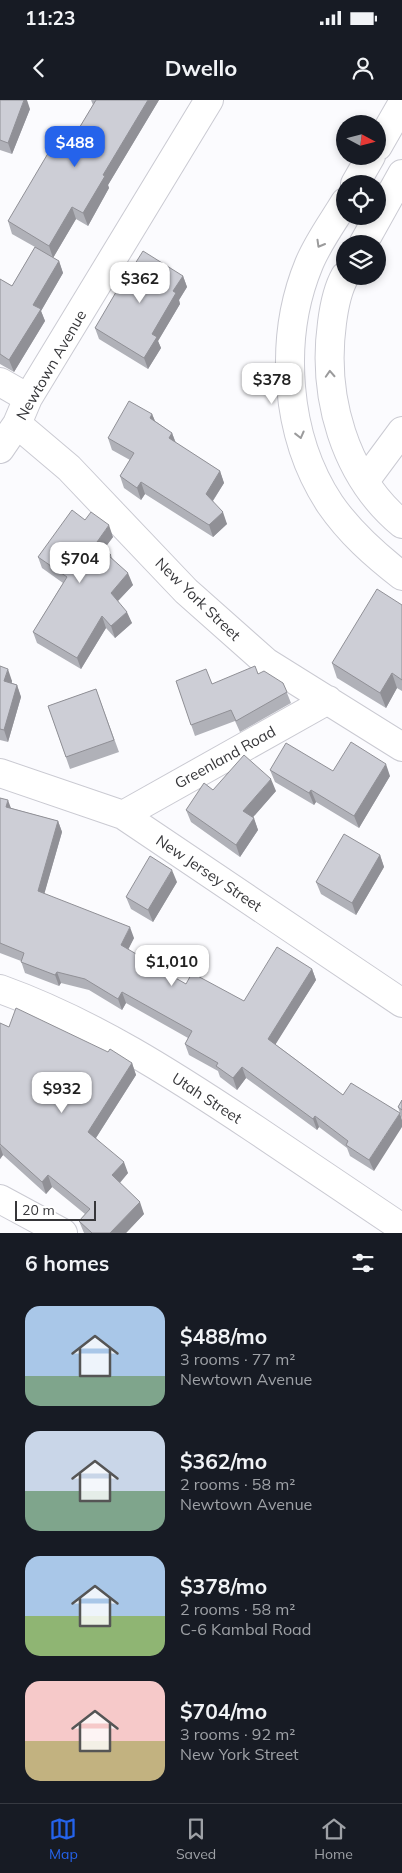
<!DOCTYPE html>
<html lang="en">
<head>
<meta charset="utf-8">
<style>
	body { margin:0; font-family:Mulish,sans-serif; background:#20242c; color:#f1f3f6; height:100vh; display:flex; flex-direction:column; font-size:19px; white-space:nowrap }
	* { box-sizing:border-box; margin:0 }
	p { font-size:16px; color:#9ea1a6 }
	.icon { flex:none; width:28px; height:28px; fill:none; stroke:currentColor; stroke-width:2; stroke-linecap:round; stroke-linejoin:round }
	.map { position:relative; height:1133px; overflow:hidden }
	.details { display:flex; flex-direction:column; background:#171b24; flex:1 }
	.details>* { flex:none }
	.needle { width:32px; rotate:97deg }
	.fabs { position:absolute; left:336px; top:15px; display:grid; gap:10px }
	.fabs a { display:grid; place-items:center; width:50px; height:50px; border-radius:50%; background:#171b24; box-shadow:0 2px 8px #0003; font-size:25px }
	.scale { position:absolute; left:15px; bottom:12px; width:81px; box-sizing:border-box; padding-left:5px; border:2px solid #37373a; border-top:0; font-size:14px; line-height:18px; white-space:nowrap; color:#37373a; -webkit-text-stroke:4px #fff; paint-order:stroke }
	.price { position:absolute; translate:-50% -42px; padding:0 11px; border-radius:10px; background:#fff; color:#222; font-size:16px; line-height:32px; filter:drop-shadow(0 1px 2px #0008) }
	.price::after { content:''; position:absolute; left:50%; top:30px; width:15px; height:11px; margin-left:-8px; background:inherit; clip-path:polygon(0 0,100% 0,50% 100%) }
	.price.selected { background:#2563eb; color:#fff }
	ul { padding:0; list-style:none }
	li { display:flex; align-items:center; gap:15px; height:125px; padding:0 25px }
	li span { display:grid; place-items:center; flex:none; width:140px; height:100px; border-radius:15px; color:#555 }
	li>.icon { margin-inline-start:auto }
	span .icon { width:60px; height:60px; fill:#fffc; stroke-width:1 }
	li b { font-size:21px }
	h2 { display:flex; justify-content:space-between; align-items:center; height:60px; padding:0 25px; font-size:21px }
	.status { display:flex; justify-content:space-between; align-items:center; height:35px; padding:0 25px; background:#171b24; direction:ltr }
	.status svg { height:14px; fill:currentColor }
	header { display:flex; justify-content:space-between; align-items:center; height:65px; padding:0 25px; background:#171b24; font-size:22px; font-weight:700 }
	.dock { display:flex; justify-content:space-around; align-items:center; height:70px; border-top:1px solid #363941; background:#171b24; font-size:14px; color:#9ea1a6 }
	.dock a { display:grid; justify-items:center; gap:2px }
	.dock .selected { color:#2563eb }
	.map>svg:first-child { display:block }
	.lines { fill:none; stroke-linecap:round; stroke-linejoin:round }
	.minor-casing { stroke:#cacad2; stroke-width:30 }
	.secondary-casing { stroke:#cacad2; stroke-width:30 }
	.minor { stroke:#fff; stroke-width:28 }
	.secondary { stroke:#fff; stroke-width:28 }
	.wall { fill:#b0b1b8 }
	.shaded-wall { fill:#909096 }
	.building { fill:#cdced6; stroke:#909096 }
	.oneway { stroke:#9b9b9c }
	.labels { text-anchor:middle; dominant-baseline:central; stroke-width:4; stroke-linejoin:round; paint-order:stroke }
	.street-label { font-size:15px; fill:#37373a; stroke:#fff }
</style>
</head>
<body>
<div class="status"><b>11:23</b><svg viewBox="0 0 49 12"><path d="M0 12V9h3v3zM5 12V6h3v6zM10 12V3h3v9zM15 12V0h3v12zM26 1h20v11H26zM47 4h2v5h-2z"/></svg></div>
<header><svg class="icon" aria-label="back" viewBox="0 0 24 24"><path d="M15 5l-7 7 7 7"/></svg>Dwello<svg class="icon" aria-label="person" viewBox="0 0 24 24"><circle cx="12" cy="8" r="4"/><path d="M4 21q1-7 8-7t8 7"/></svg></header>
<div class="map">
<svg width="402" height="1133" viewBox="0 0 402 1133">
	<rect width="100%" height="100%" fill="#fbfbfe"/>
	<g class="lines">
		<defs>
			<path id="minor" d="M0,282L28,298
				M17,324L69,368L186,491L266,562L402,647
				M0,349L17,324L28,298L209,0
				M365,381L402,331
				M0,673L123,715L402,903
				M123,715L328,600
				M0,889C92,922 174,975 255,1029C304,1062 353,1095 402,1128
				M0,1099L63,1133"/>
			<path id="secondary" d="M378,46L402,4
				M355,84L371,56
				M345,102C333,122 318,142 309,164C278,239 285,336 330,404C350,433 375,455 402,476
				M363,144L402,74
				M345,176C337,190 334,207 332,223C322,296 344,376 402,424"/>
		</defs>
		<!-- minor casing -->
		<use href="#minor" class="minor-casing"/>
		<!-- secondary casing -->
		<use href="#secondary" class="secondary-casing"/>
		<!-- minor -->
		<use href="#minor" class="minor"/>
		<!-- secondary -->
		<use href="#secondary" class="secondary"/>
	</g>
	<!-- wall -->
	<path class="wall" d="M0,0L30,9L12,54L0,50Z
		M91,0H159L108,85L109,88L88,126L76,119L53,158L59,161L63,173L41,211L45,221L14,272L0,264V179L12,186L35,147L12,134L8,121L75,35L93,5Z
		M133,167L183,176L187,187L179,200L180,204L158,241L161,248L148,269L99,239L95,228L118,190L116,185Z
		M152,314L155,321L172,333L176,343L220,371L224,383L213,401L227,424L213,437L145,394L141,400L124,388L120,376L130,360L112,350L108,338Z
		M85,420L113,437L104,449L111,455L112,458L133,485L118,501L132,523L115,538L106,528L81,569L37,543L33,532L63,483L42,468L38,457Z
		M402,505V591L397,588L386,608L337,578L332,563Z
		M0,566L12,581V583L17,585L21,597L8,642L0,640Z
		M258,574L283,583L291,603L240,632L235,621L195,636L176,581L212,584Z
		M96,589L119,652L70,669L48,606Z
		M270,670L333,671L390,676L359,728L316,702L314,705L275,682Z
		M213,690L276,691L253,717L258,730L240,757L191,722L186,710Z
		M0,698L11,708L58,721L62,732L44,794L134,838L128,849L143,860L186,884L244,901L312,869L316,880L275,944L343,995L351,983L374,1071L350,1056L347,1048L319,1027L317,1030L246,978L237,990L220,977L218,971L189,955L185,944L188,938L126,903L122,910L89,890L61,883L59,886L25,873L21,861L0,853Z
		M380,755L384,767L356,815L321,794L316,782Z
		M177,782L153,822L131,809L126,797Z
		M0,923L9,927L132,963L136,975L96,1038L128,1073L120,1083L144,1114L126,1133H84L79,1121L85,1114L52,1087L46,1094L3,1055L0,1059Z
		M402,1000V1019L398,1007Z"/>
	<!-- shaded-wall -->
	<path class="shaded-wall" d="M24,0H27L30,9L12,54L8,43Z
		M148,0H159L108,85L109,88L88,126L83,113L103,75Z
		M72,107L76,119L53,158L49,146Z
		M59,161L63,173L41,211L45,221L14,272L9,260L33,205Z
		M183,176L187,187L179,200L180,204L158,241L161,248L148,269L144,258L152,234L173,191Z
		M152,314L157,326L150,318Z
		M172,333L176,344L169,338Z
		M220,371L224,383L210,405L206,394Z
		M141,382L145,394L141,400L137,388Z
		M223,412L227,424L213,437L209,425Z
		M109,425L113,437L101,453L97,442Z
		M128,473L133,485L115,504L111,493Z
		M127,512L132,523L115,538L111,526Z
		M102,516L106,528L81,569L77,558Z
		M8,569L12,581L9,593L4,581Z
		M392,573L397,588L386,608L380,593Z
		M17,585L21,597L8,642L4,630Z
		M386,664L390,676L359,728L354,716Z
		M271,679L276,691L248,723L243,711Z
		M311,690L316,702L314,705L309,693Z
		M8,700L12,711L6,707Z
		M254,718L258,730L240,757L236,745Z
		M58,721L62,732L42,802L38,791Z
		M380,755L384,767L356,815L352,803Z
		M172,770L177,782L153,822L148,810Z
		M130,827L134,838L125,856L121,845Z
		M312,869L316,880L272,950L268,939Z
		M57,872L61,883L59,886L55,875Z
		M122,892L126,903L122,910L118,899Z
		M132,963L136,975L92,1044L88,1032Z
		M242,967L246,978L237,990L233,978Z
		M400,1013L402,1020V1027L374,1071L369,1060Z
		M315,1016L319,1027L317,1030L313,1019Z
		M0,1046L3,1055L0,1059Z
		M124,1062L128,1073L116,1087L112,1075Z
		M48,1075L52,1087L46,1094L42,1082Z
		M140,1102L144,1114L126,1133H110Z"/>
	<!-- building -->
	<path class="building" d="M0,0H24L8,43L0,40Z
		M96,0H148L103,75L105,76L83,113L72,107L49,146L8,121L63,28L75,35Z
		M35,147L59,161L33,205L41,209L9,260L0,254V179L12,186Z
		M143,151L183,176L173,191L176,193L152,234L157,237L144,258L95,228L119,187L116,185L128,164L133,167Z
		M129,301L152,314L150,318L172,333L169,338L220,371L206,394L223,412L209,425L141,382L137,388L120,376L134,353L108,338Z
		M72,410L85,420L91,412L109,425L97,442L111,455L109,456L128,473L111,493L127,512L111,526L102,516L77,558L33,532L67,477L38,457Z
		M377,489L402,505V580L392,573L380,593L332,563Z
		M0,566L8,569L4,581L17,585L4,630L0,629Z
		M255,566L258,574L264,571L283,583L287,592L236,621L231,610L191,625L176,581L206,569L212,584Z
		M96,589L114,640L66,657L48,606Z
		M351,642L386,664L354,716L311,690L309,693L270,670L286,643L333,671Z
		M244,655L271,679L243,711L254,718L236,745L186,710L204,683L213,690Z
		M0,698L8,700L6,707L58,721L38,791L130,827L121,845L143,858L142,859L186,884L192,873L244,901L277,847L312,869L268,939L343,995L351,983L400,1013L369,1060L346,1045L348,1041L315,1016L313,1019L242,967L233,978L216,966L218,963L185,944L192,931L122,892L118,899L85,879L57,872L55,875L21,862L24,853L0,843Z
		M344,734L380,755L352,803L316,782Z
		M150,756L172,770L148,810L126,797Z
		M16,908L108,952L110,949L132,963L88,1032L124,1062L112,1075L140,1102L110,1133H92L79,1121L90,1109L48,1075L42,1082L0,1044V923L9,927Z
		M402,1000V1010L398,1007Z"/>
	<!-- one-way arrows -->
	<defs><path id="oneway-chevron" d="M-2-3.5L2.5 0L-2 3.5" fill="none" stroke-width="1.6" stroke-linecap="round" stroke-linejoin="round" transform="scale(1.25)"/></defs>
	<g class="oneway">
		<use href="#oneway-chevron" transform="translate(320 144) rotate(120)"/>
		<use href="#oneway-chevron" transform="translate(330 274) rotate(-93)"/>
		<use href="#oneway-chevron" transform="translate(300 335) rotate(76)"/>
	</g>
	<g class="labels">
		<!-- street labels -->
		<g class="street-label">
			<text transform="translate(51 265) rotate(-60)">Newtown Avenue</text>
			<text transform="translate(198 499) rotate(44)">New York Street</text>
			<text transform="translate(225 657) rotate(-29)">Greenland Road</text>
			<text transform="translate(209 773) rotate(34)">New Jersey Street</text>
			<text transform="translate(207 998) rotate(33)">Utah Street</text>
		</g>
	</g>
</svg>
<div class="fabs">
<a><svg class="needle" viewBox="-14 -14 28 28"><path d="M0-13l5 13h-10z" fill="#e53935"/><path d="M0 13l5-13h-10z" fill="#9ea1a6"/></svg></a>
<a><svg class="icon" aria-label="locate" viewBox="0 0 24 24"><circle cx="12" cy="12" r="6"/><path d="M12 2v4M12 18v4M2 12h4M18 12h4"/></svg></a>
<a><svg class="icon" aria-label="layers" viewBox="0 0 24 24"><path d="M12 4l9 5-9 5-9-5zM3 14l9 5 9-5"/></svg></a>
</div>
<div class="scale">20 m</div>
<b class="price selected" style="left:75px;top:68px">$488</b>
<b class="price" style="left:140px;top:204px">$362</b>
<b class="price" style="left:272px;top:305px">$378</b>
<b class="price" style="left:80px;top:484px">$704</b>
<b class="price" style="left:172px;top:887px">$1,010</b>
<b class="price" style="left:62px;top:1014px">$932</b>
</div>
<section class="details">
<h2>6 homes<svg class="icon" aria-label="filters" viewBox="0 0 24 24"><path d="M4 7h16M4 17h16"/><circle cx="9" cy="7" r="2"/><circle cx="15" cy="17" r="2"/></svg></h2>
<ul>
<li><span style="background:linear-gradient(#a9c7e8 70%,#7fa58c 0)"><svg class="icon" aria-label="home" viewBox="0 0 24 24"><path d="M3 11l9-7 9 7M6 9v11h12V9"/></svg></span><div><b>$488/mo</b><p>3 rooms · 77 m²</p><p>Newtown Avenue</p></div></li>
<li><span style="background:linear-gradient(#c9d6e8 60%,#7fa58c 0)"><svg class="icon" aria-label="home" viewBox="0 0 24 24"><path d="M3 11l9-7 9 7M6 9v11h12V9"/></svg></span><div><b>$362/mo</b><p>2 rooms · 58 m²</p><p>Newtown Avenue</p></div></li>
<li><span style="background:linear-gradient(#a9c7e8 60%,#8fb573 0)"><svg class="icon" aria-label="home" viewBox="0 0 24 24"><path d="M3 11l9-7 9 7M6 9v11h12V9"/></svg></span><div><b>$378/mo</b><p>2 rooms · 58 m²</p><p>C-6 Kambal Road</p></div></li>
<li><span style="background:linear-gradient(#f6c9c9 60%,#c2b280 0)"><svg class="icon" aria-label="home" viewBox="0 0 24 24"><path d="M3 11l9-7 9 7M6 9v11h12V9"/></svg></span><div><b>$704/mo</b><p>3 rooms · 92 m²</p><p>New York Street</p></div></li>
</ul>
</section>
<nav class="dock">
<a class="selected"><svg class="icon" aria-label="map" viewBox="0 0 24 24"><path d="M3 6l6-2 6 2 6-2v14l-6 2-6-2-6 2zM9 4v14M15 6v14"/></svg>Map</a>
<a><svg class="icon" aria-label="saved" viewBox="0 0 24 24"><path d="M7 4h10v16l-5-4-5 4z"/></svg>Saved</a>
<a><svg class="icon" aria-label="home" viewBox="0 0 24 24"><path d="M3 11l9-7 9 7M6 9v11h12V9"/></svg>Home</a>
</nav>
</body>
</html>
